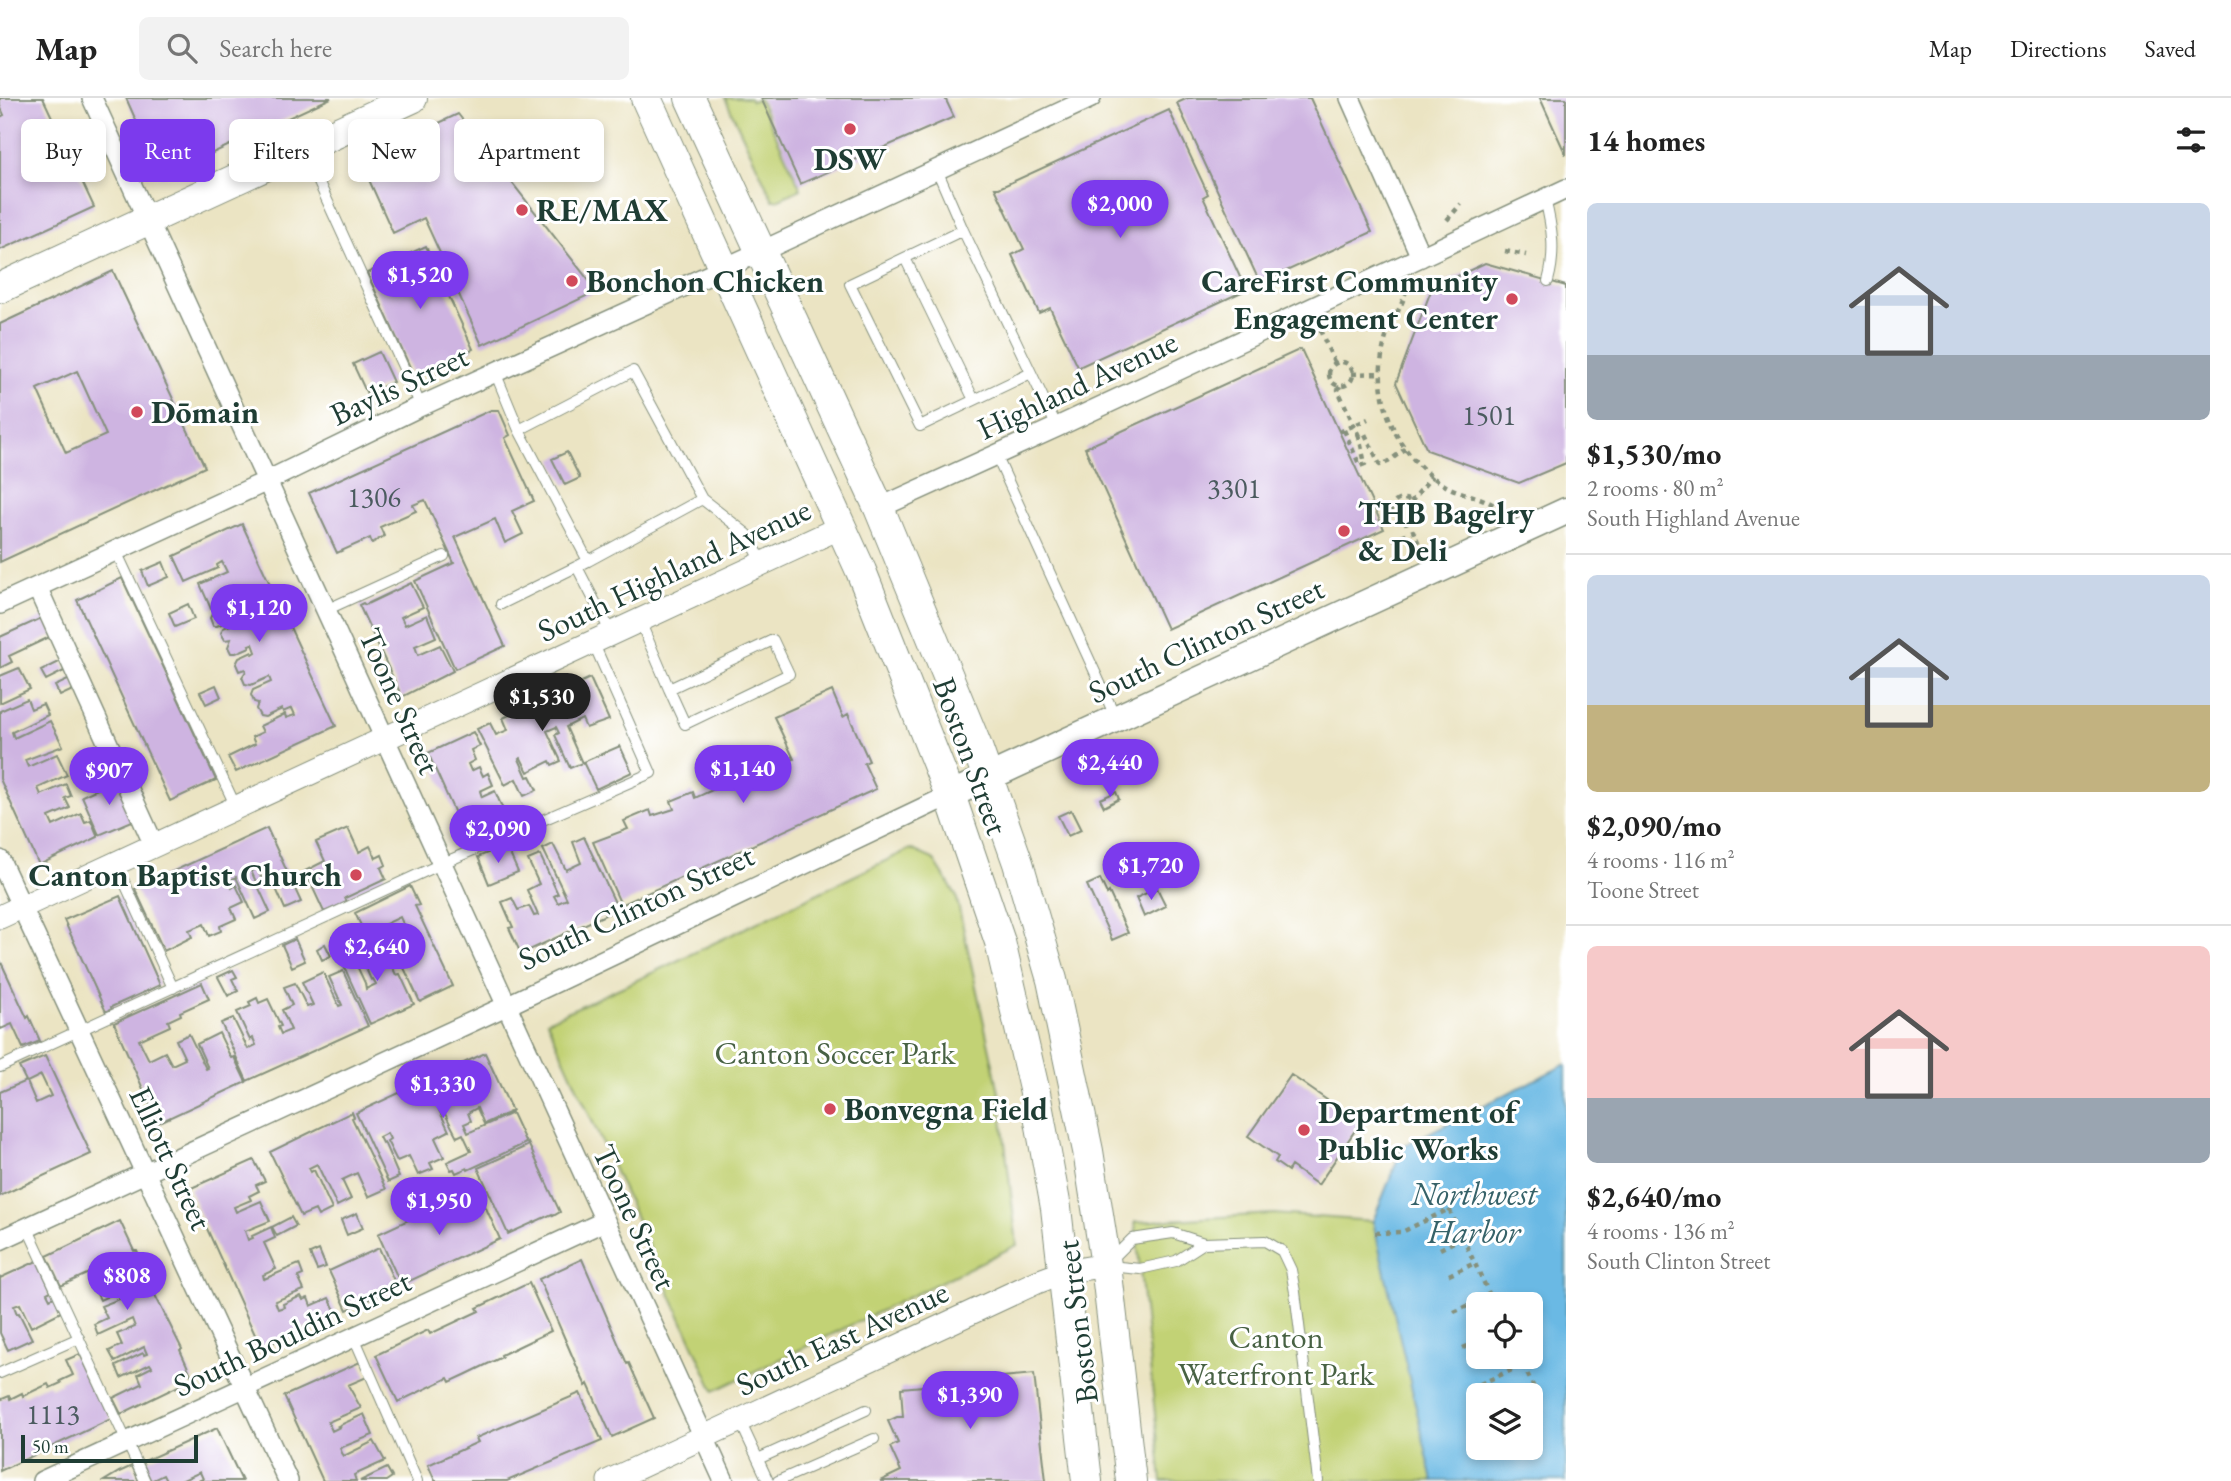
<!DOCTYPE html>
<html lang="en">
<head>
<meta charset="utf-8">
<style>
	body { margin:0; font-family:"EB Garamond",serif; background:#f2f2f2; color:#222; height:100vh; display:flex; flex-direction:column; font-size:26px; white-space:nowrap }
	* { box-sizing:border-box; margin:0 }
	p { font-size:23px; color:#767676 }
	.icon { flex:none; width:38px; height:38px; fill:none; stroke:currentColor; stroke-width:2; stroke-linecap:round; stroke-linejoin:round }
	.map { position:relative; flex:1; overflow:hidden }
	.sheet { display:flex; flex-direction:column; background:#fff; width:665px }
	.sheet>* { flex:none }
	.banner { position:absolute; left:21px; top:21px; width:665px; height:63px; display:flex; gap:14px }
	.controls { position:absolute; left:1466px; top:1194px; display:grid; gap:14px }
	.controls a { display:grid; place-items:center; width:77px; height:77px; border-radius:10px; background:#fff; box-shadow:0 4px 10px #0003; font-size:35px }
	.scale { position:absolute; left:21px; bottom:18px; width:177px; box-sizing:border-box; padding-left:7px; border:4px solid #1f3d34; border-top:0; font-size:19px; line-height:24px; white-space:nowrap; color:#1f3d34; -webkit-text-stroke:5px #fff; paint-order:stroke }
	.price { position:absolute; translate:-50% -60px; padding:0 16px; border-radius:24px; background:#7c3aed; color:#fff; font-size:23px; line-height:46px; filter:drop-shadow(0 2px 4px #0008) }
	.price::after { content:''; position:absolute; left:50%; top:42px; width:21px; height:16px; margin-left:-10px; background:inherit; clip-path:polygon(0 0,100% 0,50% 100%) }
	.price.selected { background:#222; color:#fff }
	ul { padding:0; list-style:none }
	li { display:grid; align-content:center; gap:14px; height:371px; padding:0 21px }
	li+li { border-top:2px solid #e0e0e0 }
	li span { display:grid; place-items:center; height:217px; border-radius:10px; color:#555 }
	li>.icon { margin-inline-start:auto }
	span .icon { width:126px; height:126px; fill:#fffc; stroke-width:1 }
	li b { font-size:30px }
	h2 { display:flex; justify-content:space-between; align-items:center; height:84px; padding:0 21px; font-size:30px }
	.pill { padding:0 24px; border-radius:10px; background:#fff; box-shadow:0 4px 10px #0003; font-size:24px; line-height:63px }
	.pill.selected { background:#7c3aed; color:#fff }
	header { display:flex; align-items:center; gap:42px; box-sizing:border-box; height:98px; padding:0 35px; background:#fff; border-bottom:2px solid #e0e0e0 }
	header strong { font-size:33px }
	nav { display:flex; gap:38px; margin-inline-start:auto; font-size:24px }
	.search { width:490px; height:63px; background:#f2f2f2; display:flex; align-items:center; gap:18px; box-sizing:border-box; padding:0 24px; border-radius:10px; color:#767676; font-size:26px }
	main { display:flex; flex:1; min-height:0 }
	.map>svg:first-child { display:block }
	.green { fill:#c2d274; stroke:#708854; stroke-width:2 }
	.water { fill:#6ab9e4; stroke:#447b8c; stroke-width:2; fill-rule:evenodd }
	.building { fill:#ceb4e1; fill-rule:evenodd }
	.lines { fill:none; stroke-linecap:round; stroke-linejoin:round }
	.service-casing { stroke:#85907c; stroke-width:12 }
	.minor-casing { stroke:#85907c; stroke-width:22 }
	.tertiary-casing { stroke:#85907c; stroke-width:25 }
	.secondary-casing { stroke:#85907c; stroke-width:29 }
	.primary-casing { stroke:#85907c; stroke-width:32 }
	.path { stroke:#85907c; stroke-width:4.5; stroke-dasharray:5 5; stroke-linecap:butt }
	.service { stroke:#fff; stroke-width:10 }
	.minor { stroke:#fff; stroke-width:19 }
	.tertiary { stroke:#fff; stroke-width:23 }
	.secondary { stroke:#fff; stroke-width:26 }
	.primary { stroke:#fff; stroke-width:30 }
	.poi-dot { fill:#d1495b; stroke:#fff; stroke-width:2.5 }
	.labels { text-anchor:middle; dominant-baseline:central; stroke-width:6; stroke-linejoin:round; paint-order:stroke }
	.number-label { font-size:28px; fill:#4b5b5f }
	.poi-label { font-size:32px; font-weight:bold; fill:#1f3d34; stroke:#fff; text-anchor:start }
	.street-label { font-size:32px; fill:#1f3d34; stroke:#fff }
	.park-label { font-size:32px; fill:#486244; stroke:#fff }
	.water-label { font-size:33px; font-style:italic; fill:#366269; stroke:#fff }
</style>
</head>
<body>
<header>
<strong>Map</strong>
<div class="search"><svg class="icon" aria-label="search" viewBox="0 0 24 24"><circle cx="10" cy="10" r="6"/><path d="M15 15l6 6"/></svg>Search here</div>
<nav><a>Map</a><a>Directions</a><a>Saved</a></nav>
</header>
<main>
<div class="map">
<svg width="1566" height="1383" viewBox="0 0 1566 1383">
	<rect width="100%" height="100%" fill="#fff"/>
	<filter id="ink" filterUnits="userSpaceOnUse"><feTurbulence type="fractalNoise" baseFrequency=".0143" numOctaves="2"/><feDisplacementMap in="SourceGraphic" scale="14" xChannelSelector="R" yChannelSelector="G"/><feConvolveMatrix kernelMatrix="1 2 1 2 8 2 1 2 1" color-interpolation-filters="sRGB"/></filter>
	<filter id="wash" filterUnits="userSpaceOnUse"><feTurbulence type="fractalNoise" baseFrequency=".00686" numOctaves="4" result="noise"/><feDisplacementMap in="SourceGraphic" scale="28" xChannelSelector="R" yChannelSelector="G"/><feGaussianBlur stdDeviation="1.57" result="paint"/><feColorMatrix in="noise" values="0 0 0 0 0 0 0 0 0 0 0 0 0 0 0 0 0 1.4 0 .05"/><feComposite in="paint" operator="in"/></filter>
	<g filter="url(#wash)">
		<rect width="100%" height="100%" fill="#ebe4c3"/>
		<!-- green -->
		<path class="green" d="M725,0H750L751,3L759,1L801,91L777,102H773Z
			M910,751L933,761L956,797L999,994L1017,1147L714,1293L547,923L633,884Z
			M1273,1116L1373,1123L1433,1383H1162L1135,1124Z"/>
		<!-- water -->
		<path class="water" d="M1566,966V1383H1433L1373,1123L1403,1048ZM1479,1206H1531V1258H1479ZM1479,1297H1531V1349H1479Z"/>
		<g id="blocks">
			<!-- building -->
			<path class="building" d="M0,0H43L94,109L0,152V19L4,17L0,8Z
				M126,0H331L161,79Z
				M761,0H945L954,19L800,86Z
				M1188,0H1310L1372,134L1260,185L1177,5Z
				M1540,0H1566V57Z
				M1169,12L1208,96L1203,99L1246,192L1081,268L1079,271L1050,210L1039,215L1012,157L1024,151L995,90H999Z
				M458,16L597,193L482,247L424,120L393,135L360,62Z
				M426,148L473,251L414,278L367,175Z
				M1485,165L1566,188V365L1519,385L1427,352L1396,285L1432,190Z
				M113,173L205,369L0,464V226ZM77,273L106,337L66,355L37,291Z
				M1301,251L1384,431L1167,531L1085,350Z
				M379,254L393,284L367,296L353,266Z
				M491,312H499L510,337L505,340L534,403L512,413L523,436L505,445L495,421L455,439L505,548L455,571L415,483L454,465L425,402L413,407L416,413L380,429L384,438L372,445L370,440L337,455L309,395Z
				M567,354L580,380L565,387L552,361Z
				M242,426L336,628L236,674L228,659L255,646L252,639L263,634L260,628L285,616L286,620L295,617L292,610L283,614L282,611L265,619L260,618L256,611L258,605L254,604L251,597L253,592L271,584L269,579L251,587L245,586L242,579L246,573L245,571L239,573L236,566L239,560L252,554L253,556L256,554L253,546L249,547L250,549L236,555H231L228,549L231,541L225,542L221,535L223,530L242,523L240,518L217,528H213L210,520L212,516L240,503L238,499L211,511L200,486L227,474L222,464L217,467L218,470L186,484L174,458Z
				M163,464L169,479L148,488L142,473Z
				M122,480L216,682L170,703L77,502Z
				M411,485L423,509L401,519L405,527L427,517L436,539L415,548L418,557L440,547L453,573L402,599L359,507L363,505L365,507Z
				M188,506L194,521L175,529L169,515Z
				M46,518L54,537L9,558L12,564L0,570V539Z
				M61,563L66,572L46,582L41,573Z
				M19,570L30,591L0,605V578Z
				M72,580L77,590L60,598L55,588Z
				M590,580L609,622L586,630L582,621L566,629L582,665L570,670L555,637L559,635L556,629L547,633L561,663L552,667L550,663L528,674L521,660L519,661L527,679L530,678L537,692L524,698L516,681L505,687L477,631L490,625L496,637L508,632L503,620Z
				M216,587L221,599L206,606L200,594Z
				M832,593L843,619L848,616L869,663L864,665L876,691L621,807L593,744L628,731L624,723L650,712L652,718L674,711L671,703L693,694L695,700L719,689L716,683L739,674L741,678L767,666L769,671L794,661L774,619Z
				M27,601L31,611L43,606L48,617L12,634L14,640L50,623L63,648L25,662L28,669L57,656L67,677L38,690L41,697L66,686L71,698L65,700L70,710L49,719L53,728L81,715L85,724L91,722L98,739L39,767L0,681V613Z
				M473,634L480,648L471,652L475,662L468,666L471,673L479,669L483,678L488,675L493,687L480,693L482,699L495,693L504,714L492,719L493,723L513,714L519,727L470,749L428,655Z
				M620,648L632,674L596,691L583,664Z
				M119,681L137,721L99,737L82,698Z
				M1116,694L1119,701L1104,709L1100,701Z
				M1071,712L1081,732L1068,738L1058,718Z
				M267,730L301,804L285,811L274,786L266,790L257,770L251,773L270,814L255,821L236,779L229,783L232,790L236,787L244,804L231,810L236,821L220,828L221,833L209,838L204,826L202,827L189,832L192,839L164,853L135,791Z
				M348,730L359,754L370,748L376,760L382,757L386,767L381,770L386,781L345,800L347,804L324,814L305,773L325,763L316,744Z
				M584,739L618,811L521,856L509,830L513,829L502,804L512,800L518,812L529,808L534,818L538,817L527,792L539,786L528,762L540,757L558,796L554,798L558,805L567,801L543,751L553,746L566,772L581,765L573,744Z
				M506,747L518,774L489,786L478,759Z
				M1100,781L1107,796L1109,794L1128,835L1112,842L1087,787Z
				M410,788L419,807L415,808L453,888L420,904L389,838L405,830L400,819L365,836L355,815Z
				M1157,790L1166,808L1144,819L1136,800Z
				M120,798L160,887L111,909L112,911L106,914L64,822Z
				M295,841L305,863L292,869L282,847Z
				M367,843L371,852L382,846L396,877L400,876L414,906L370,926L337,853L348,849L365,885L366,891L376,886L373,881L371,882L356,848Z
				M325,846L331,858L322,862L317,851Z
				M0,862L27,920L29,918L40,943L23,950L12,926L1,931L0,929Z
				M233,872L237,879L232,881L238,893L228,898L218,879Z
				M343,873L368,928L247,983L221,925L233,920L248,951L256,947L253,940L250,942L237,914L251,908L249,904L257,900L259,905L268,901L281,928L278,929L281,936L291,932L282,912L292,907L284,889L295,885L307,909L313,907L302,884L323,874L339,908L342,907L329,879Z
				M202,885L209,901L180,914L181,917L168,923L170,928L139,942L149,962L165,954L172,967L185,961L176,942L189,936L206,971L208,970L197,946L219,935L231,960L234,959L246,984L158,1025L114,925Z
				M485,955L512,1013L484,1026L477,1010L468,1015L471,1023L464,1026L468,1035L512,1015L526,1045L468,1072L467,1070L456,1075L454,1071L451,1072L447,1064L471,1053L463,1036L457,1039L444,1014L446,1013L445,1009L439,1012L449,1033L435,1040L444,1059L430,1065L433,1071L418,1077L409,1058L397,1063L387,1043L390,1041L387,1035L379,1039L382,1045L384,1044L399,1079L388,1084L356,1015Z
				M45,958L91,1056L0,1098V994L26,983L19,969ZM41,977L51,998L36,1005L27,984Z
				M1291,977L1360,1025L1318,1087L1291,1068L1288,1073L1275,1064L1278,1059L1248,1038Z
				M352,1014L354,1019L352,1020L386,1091L368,1099L357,1075L342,1082L351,1101L337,1108L317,1066L309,1070L311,1074L314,1072L332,1111L318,1118L315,1112L301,1118L270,1054Z
				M528,1045L560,1114L553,1118L552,1116L508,1136L478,1070L527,1048Z
				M254,1062L265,1083L256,1087L259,1093L249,1098L251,1102L234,1109L236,1114L261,1103L270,1123L245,1133L248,1142L253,1140L252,1138L271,1129L275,1140L264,1145L276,1171L263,1177L264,1181L299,1166L303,1177L298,1179L304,1192L275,1203L278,1211L284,1209L283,1206L301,1198L303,1202L308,1200L311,1208L329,1200L337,1216L261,1250L189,1091Z
				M477,1090L500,1141L401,1187L378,1136Z
				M357,1115L363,1130L347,1137L341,1122Z
				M291,1119L296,1128L277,1138L272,1129Z
				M120,1123L134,1153H137L143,1168L141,1169L182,1251L180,1252L193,1281L121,1316L113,1300L142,1286L138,1276L152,1269L150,1266L121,1280L116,1268L143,1255L144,1257L147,1256L144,1249L115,1264L109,1253L122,1247L117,1236L135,1229L132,1221L98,1237L94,1226L107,1220L101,1208L122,1200L119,1193L100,1202L89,1180L105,1172L106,1175L111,1172L108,1166L61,1188L47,1158Z
				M379,1150L397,1189L347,1212L329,1173Z
				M319,1152L326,1169L317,1172L310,1156Z
				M582,1161L627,1266L629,1265L654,1320L612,1339L588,1286L586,1288L577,1269L539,1181Z
				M37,1163L51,1193L47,1195L50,1201L54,1199L61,1214L31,1229L20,1206L14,1208L17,1216L19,1215L32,1241L8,1252L0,1235V1180Z
				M529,1185L551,1233L501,1257L502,1259L467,1276L450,1284L448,1280L398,1304L376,1257L428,1232L430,1236L479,1213L477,1210Z
				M80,1256L111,1321L0,1373V1302L9,1298L10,1301L22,1295L23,1298L48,1286L50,1290L61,1285L60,1283L73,1277L66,1262Z
				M360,1264L367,1279L348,1287L361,1310L328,1324L332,1333L340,1329L338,1328L364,1316L373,1337L340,1350L342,1355L344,1358L374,1343L385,1363L354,1377L356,1383H323L284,1298Z
				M961,1275L973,1277L980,1281L1034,1276L1046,1383H880L901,1373L890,1349L898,1345L888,1323L897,1319H903L901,1290L946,1286L954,1278Z
				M580,1295L602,1343L507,1383H435L428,1367L478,1344L476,1340Z
				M217,1330L242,1383H198L203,1381L200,1374L181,1383H166L163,1377L151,1383L142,1364Z
				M132,1368L139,1383H104L119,1374Z
				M387,1370L392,1379L386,1383H360Z"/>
		</g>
	</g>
	<g filter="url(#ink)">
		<use href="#blocks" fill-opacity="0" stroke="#85907c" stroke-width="2"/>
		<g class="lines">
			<defs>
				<path id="service" d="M305,54L421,308
					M937,72L963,132L1057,329
					M1545,101C1552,129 1556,154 1548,183
					M963,132L850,186L920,328L1031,275
					M905,160L974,302
					M495,274L519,332L588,463L702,401L633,273L519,332
					M996,357L1115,618
					M702,401L747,436L763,465
					M116,453L236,709
					M577,469L611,535
					M501,506L588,463
					M326,512L444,458
					M640,523L669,591L773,542L789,576L685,626L669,591
					M116,766L173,890
					M0,969L441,766L651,675L593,544
					M27,1129L145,1383
					M1110,1163L1132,1141L1173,1135L1204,1145L1265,1143L1282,1153L1291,1172L1295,1194L1318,1383
					M1109,1168L1140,1171L1176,1163L1204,1145
					M354,1239L417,1383
					M0,1275L79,1240
					M740,1323L768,1383
					M758,1361L866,1312
					M778,1383L874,1341"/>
				<path id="minor" d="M92,0L724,1383
					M1350,0L1421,159
					M879,410L1057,329L1566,91
					M37,489L154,747
					M0,506L267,383L421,308L762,153L1091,0
					M0,762L288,1383
					M0,1142L506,908L950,697
					M42,1383L605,1123"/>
				<path id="tertiary" d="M0,819L841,429
					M609,1383L1037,1184L1064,1174L1106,1167"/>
				<path id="secondary" d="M950,697L1566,413"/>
				<path id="primary" d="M646,0L861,473L950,697L1000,844L1035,995L1056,1110L1087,1383
					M690,0L879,410L977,649L1018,765L1052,882L1088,1053L1106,1167L1131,1383
					M0,190L412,0"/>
			</defs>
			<!-- service casing -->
			<use href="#service" class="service-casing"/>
			<!-- minor casing -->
			<use href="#minor" class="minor-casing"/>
			<!-- tertiary casing -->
			<use href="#tertiary" class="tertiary-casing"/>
			<!-- secondary casing -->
			<use href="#secondary" class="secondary-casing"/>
			<!-- primary casing -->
			<use href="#primary" class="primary-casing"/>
			<!-- path -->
			<path class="path" d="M1447,122L1461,106
				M1505,153L1526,157
				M1406,192C1403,207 1395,217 1389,231C1366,290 1393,357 1446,388C1464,398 1490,398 1503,416
				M1320,232L1335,266
				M1329 276a12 12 0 1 1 24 0a12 12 0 1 1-24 0Z
				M1352,276L1381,275
				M1340,288L1338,292L1359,338
				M1344,332L1360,368L1365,366L1359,338L1365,336L1380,367L1388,364L1405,351
				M1339,334L1368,321
				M1391 413a12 12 0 1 1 24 0a12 12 0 1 1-24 0Z
				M1411,404L1432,378
				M1393,442L1413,433L1420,448
				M1375,1135L1402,1134L1449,1111L1494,1206
				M1440,1151L1462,1140
				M1449,1177L1475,1165
				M1454,1214L1490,1198
				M1463,1250L1479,1243
				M1519,1258L1535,1292L1525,1297
				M1480,1286L1523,1267"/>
			<!-- service -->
			<use href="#service" class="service"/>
			<!-- minor -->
			<use href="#minor" class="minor"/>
			<!-- tertiary -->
			<use href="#tertiary" class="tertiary"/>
			<!-- secondary -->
			<use href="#secondary" class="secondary"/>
			<!-- primary -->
			<use href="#primary" class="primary"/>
		</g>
	</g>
	<!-- markers -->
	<g class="poi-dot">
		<circle cx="850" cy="31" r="7"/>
		<circle cx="522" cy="112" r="7"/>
		<circle cx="572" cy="183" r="7"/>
		<circle cx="1512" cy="201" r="7"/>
		<circle cx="137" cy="314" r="7"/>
		<circle cx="1344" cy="433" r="7"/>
		<circle cx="356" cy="777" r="7"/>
		<circle cx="830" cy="1011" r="7"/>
		<circle cx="1304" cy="1032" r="7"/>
	</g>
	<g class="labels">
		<!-- number labels -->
		<g class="number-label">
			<text x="1489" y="317">1501</text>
			<text x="1234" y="390">3301</text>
			<text x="374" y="399">1306</text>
			<text x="53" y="1316">1113</text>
		</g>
		<!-- poi labels -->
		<g class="poi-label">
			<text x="850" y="61" text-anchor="middle">DSW</text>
			<text x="536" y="112">RE/MAX</text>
			<text x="586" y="183">Bonchon Chicken</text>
			<text x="1498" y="183" text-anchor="end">CareFirst Community<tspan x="1498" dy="37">Engagement Center</tspan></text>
			<text x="151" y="314">Dōmain</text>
			<text x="1358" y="415">THB Bagelry<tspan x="1358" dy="37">&amp; Deli</tspan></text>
			<text x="342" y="777" text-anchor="end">Canton Baptist Church</text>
			<text x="844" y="1011">Bonvegna Field</text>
			<text x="1318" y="1014">Department of<tspan x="1318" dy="37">Public Works</tspan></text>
		</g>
		<!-- street labels -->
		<g class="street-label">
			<text transform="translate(399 287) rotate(-25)">Baylis Street</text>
			<text transform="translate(1077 287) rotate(-25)">Highland Avenue</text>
			<text transform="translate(674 472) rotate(-25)">South Highland Avenue</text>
			<text transform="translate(1206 542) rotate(-25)">South Clinton Street</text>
			<text transform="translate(400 603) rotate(66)">Toone Street</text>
			<text transform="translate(971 658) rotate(70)">Boston Street</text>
			<text transform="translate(636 809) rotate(-25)">South Clinton Street</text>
			<text transform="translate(171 1060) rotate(65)">Elliott Street</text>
			<text transform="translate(635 1119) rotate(65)">Toone Street</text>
			<text transform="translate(1077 1224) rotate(-97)">Boston Street</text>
			<text transform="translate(292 1235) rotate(-25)">South Bouldin Street</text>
			<text transform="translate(842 1240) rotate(-25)">South East Avenue</text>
		</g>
		<!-- park labels -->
		<g class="park-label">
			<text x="835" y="955">Canton Soccer Park</text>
			<text x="1276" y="1239">Canton<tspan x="1276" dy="37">Waterfront Park</tspan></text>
		</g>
		<!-- water labels -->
		<g class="water-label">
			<text x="1474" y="1095">Northwest<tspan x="1474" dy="38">Harbor</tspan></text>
		</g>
	</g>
</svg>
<div class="controls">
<a><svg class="icon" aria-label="locate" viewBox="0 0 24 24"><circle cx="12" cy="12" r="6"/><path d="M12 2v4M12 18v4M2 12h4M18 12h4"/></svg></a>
<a><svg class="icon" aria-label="layers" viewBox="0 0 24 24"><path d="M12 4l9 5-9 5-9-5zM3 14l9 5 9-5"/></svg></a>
</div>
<div class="scale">50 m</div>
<b class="price" style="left:1120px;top:142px">$2,000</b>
<b class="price" style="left:420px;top:213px">$1,520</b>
<b class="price" style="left:259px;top:546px">$1,120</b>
<b class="price selected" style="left:542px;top:635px">$1,530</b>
<b class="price" style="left:1110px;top:701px">$2,440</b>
<b class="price" style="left:743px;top:707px">$1,140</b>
<b class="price" style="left:109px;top:709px">$907</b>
<b class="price" style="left:498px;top:767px">$2,090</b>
<b class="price" style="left:1151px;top:804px">$1,720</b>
<b class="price" style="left:377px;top:885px">$2,640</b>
<b class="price" style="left:443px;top:1022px">$1,330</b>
<b class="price" style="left:439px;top:1139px">$1,950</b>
<b class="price" style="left:127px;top:1214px">$808</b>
<b class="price" style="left:970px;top:1333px">$1,390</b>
<div class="banner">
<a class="pill">Buy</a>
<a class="pill selected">Rent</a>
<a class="pill">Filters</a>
<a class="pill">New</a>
<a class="pill">Apartment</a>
</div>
</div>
<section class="sheet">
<h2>14 homes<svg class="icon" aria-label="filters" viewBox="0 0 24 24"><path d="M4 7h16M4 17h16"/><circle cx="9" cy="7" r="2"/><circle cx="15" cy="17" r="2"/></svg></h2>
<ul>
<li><span style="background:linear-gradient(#c9d6e8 70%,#9aa5b1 0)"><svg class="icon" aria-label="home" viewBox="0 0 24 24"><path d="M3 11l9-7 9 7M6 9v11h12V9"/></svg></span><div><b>$1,530/mo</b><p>2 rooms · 80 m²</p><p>South Highland Avenue</p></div></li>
<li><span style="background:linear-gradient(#c9d6e8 60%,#c2b280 0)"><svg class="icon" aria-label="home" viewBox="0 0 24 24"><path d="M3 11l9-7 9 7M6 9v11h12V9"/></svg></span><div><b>$2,090/mo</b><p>4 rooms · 116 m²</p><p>Toone Street</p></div></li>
<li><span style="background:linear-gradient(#f6c9c9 70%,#9aa5b1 0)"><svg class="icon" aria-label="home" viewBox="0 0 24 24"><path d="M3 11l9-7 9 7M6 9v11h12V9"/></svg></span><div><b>$2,640/mo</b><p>4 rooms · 136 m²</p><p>South Clinton Street</p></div></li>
</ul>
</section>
</main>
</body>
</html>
